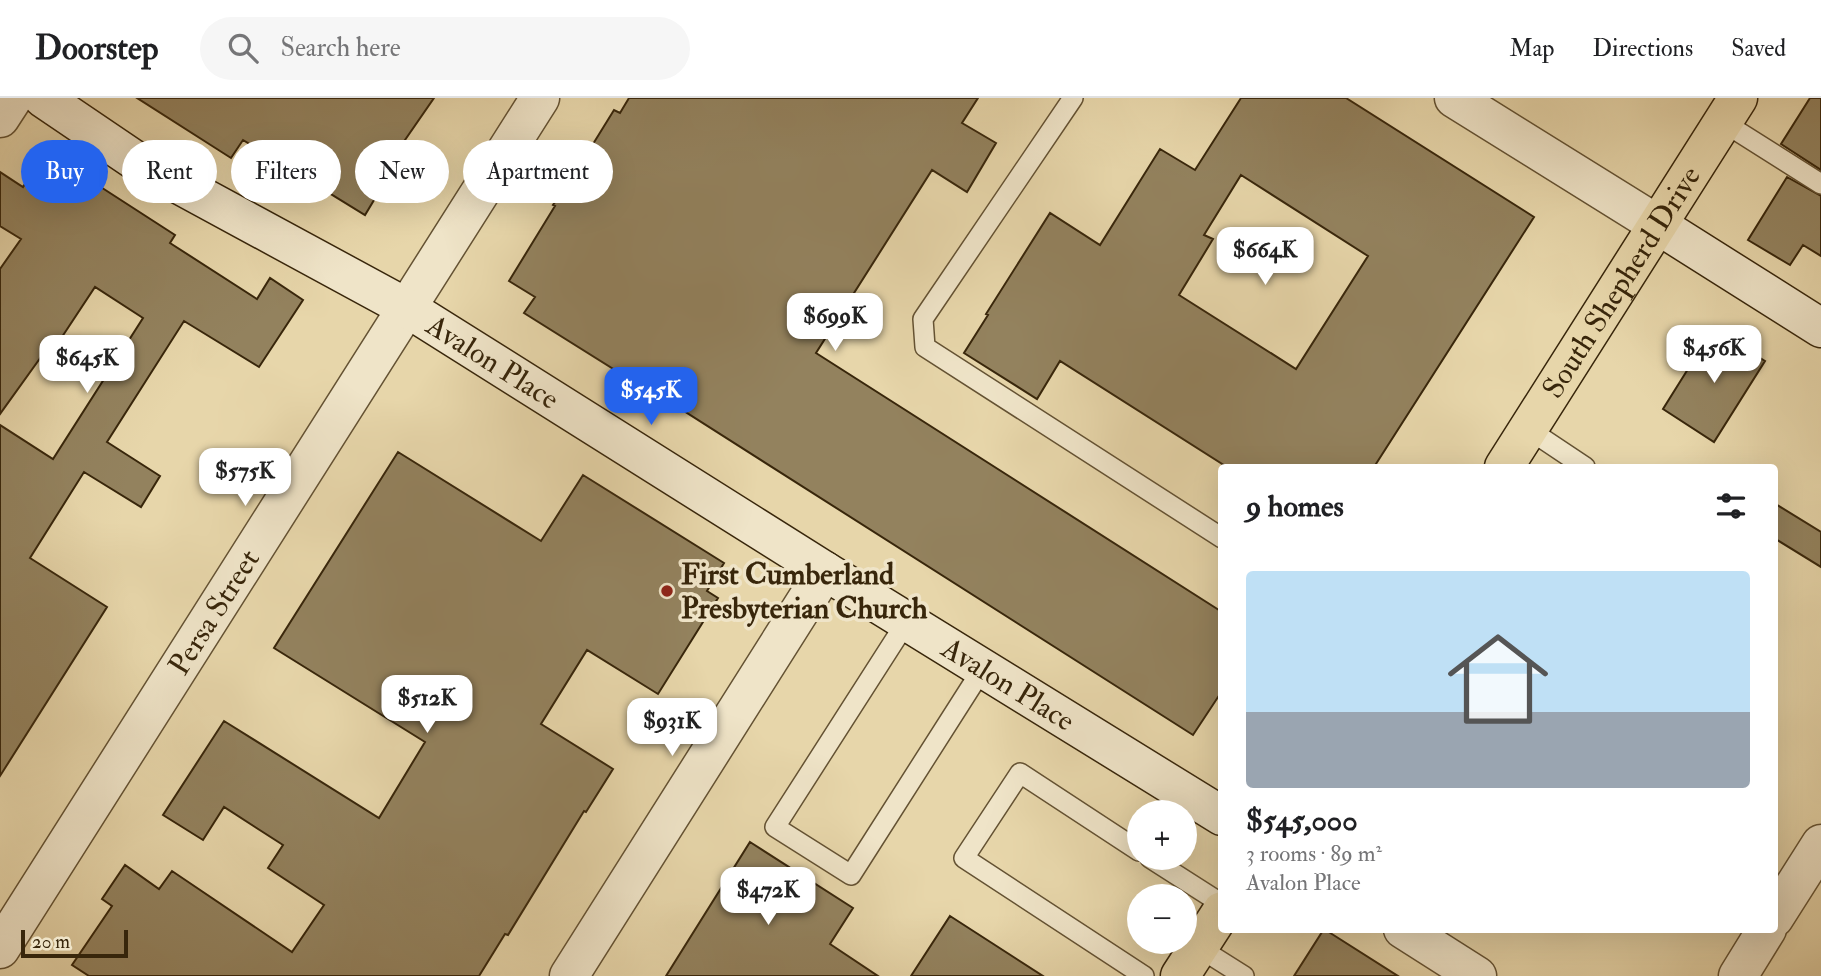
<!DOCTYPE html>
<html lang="en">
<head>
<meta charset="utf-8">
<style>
	body { margin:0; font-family:"IM FELL Double Pica",serif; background:#f6f6f6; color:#202124; height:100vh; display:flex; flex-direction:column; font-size:26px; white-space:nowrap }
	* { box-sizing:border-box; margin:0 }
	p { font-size:23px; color:#757577 }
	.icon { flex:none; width:38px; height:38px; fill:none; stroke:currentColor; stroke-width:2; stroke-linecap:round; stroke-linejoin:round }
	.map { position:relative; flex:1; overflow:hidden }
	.side { position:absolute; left:1218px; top:366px; width:560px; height:469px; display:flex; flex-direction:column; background:#fff; border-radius:7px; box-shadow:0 7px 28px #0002 }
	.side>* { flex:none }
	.banner { position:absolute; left:21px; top:42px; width:665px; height:63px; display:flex; gap:14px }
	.tools { position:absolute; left:1127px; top:702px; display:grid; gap:14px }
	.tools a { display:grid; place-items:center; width:70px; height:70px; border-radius:50%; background:#fff; box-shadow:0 7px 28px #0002; font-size:35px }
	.scale { position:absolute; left:21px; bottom:18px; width:107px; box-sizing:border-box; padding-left:7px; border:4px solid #38260b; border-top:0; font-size:19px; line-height:24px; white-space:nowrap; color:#38260b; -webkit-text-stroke:5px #efe4c8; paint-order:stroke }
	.price { position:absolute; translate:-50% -60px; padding:0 16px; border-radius:14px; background:#fff; color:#222; font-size:23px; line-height:46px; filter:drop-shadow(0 2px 4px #0008) }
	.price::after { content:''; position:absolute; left:50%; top:42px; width:21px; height:16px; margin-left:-10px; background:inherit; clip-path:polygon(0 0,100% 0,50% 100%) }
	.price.current { background:#2563eb; color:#fff }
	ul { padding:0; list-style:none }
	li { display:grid; align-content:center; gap:14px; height:371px; padding:0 28px }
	li span { display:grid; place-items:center; height:217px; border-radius:7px; color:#555 }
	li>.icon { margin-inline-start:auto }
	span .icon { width:126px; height:126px; fill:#fffc; stroke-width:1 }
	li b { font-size:30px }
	h2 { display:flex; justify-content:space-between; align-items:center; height:84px; padding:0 28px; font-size:30px }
	.pill { padding:0 24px; border-radius:32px; background:#fff; box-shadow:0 7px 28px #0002; font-size:24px; line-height:63px }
	.pill.current { background:#2563eb; color:#fff }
	header { display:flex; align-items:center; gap:42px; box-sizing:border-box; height:98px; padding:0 35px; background:#fff; border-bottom:2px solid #e0e0e0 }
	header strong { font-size:33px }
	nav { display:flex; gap:38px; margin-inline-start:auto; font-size:24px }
	.search { width:490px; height:63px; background:#f6f6f6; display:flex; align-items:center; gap:18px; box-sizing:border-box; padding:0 24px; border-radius:38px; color:#757577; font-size:26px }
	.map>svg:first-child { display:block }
	.building { fill:#93825e; stroke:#38260b; stroke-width:2; fill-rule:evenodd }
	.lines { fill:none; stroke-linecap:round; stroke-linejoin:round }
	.lane-casing { stroke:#645233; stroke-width:22 }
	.street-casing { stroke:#645233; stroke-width:41 }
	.secondary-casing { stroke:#38260b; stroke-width:41 }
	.primary-casing { stroke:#38260b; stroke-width:41 }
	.lane { stroke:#efe4c8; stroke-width:19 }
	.street { stroke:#efe4c8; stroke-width:38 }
	.secondary { stroke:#efe4c8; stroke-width:38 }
	.primary { stroke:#e7d6aa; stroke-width:38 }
	.poi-dot { fill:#8f2418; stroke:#efe4c8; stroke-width:2.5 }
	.labels { text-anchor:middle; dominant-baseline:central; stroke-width:7; stroke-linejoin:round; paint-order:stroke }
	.street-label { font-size:30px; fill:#38260b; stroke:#efe4c8 }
	.poi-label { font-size:30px; font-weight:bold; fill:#38260b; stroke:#efe4c8; text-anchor:start }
</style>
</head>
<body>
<header>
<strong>Doorstep</strong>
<div class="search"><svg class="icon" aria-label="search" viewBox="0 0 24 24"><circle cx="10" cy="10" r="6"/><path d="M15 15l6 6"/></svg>Search here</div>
<nav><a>Map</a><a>Directions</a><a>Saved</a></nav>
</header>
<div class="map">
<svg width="1821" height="878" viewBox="0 0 1821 878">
	<rect width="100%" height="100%" fill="#e7d6aa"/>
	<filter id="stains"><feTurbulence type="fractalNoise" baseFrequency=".00286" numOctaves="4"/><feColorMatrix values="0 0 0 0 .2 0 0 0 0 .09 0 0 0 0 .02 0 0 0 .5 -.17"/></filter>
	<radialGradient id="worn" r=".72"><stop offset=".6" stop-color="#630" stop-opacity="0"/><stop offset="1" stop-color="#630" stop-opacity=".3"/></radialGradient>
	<!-- building -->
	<path class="building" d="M137,0H434L396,55L401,57L365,117L243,42L231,60Z
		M629,0H978L962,25L996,45L967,94L932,72L816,255L1222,514V593L1193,637L632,280L631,282L524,215L535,199L509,183L555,108L553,107L572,80L614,12L620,15Z
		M1241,0H1346L1534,119L1374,369H1227L1060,263L1037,301L964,255L988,217L986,216L1050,115L1100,147L1160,51L1195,72ZM1241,77L1368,158L1296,271L1179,197L1213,141L1204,137Z
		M1810,0H1821V72L1781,46Z
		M45,53L175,137L170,145L257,201L270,180L303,202L259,269L184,223L107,344L160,378L141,409L84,374L30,460L107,509L0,678V327L53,361L143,220L95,189L56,248L51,245L0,316V171L21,141L0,128V74L23,89Z
		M1787,79L1821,98V158L1803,147L1790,167L1748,142Z
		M1713,231L1765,263L1714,344L1663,311Z
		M398,354L541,443L583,377L724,465L707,493L718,500L658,596L587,552L541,626L613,671L586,714L584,713L508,837L505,836L479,878H89L72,867L112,808L102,801L125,767L159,791L172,773L292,854L324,807L268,770L283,747L224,709L203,742L163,717L224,623L379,720L425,644L274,550Z
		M1774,405L1821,434V469L1774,440Z
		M750,744L853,810L830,846L878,878H666Z
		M950,818L1043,878H911Z
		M1324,831L1398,878H1294Z"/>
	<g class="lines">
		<defs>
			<path id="lane" d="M1073,0L923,221L925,249L1222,440
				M1723,24L1821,86
				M1528,331L1585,369
				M907,523L775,729L851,777L983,570
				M1139,753L1020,675L964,760L1144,878
				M1150,760L1222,806
				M1198,849L1244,878"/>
			<g id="street">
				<path d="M1454,0L1658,127"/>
				<path d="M0,20L13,0"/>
				<path d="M1774,820L1821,746"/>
				<path d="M1403,831L1477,878"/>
				<path id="s1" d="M0,851L540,0"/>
				<path d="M569,878L825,473"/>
				<path d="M1738,878L1767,831"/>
			</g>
			<g id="secondary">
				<path id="s2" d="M43,0L136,63L407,210L825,473L1222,718"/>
				<path d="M1658,127L1821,230"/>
			</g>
			<g id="primary">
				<path id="s3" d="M1504,369L1738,0"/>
				<path d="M1180,878L1222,813"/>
			</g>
		</defs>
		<!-- lane casing -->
		<use href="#lane" class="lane-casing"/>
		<!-- street casing -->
		<use href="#street" class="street-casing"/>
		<!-- secondary casing -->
		<use href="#secondary" class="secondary-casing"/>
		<!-- primary casing -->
		<use href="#primary" class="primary-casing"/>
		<!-- lane -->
		<use href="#lane" class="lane"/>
		<!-- street -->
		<use href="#street" class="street"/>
		<!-- secondary -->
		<use href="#secondary" class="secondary"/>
		<!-- primary -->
		<use href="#primary" class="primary"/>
	</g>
	<!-- markers -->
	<circle class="poi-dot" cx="667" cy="493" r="7"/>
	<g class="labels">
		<!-- street labels -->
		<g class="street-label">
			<text stroke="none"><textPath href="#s3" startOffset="219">South Shepherd Drive</textPath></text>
			<text stroke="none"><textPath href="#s2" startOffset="522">Avalon Place</textPath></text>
			<text stroke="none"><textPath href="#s1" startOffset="399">Persa Street</textPath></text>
			<text stroke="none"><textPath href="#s2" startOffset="1130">Avalon Place</textPath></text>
		</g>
		<!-- poi labels -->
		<g class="poi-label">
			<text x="681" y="476">First Cumberland<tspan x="681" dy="34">Presbyterian Church</tspan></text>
		</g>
	</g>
	<rect width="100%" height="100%" filter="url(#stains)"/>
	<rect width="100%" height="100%" fill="url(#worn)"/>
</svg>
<div class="tools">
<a>+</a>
<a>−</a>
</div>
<div class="scale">20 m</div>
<b class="price" style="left:1265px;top:189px">$664K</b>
<b class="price" style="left:835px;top:255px">$699K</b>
<b class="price" style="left:1714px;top:287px">$456K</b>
<b class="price" style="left:87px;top:297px">$645K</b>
<b class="price current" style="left:651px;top:329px">$545K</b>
<b class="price" style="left:245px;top:410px">$575K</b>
<b class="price" style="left:427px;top:637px">$512K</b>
<b class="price" style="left:672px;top:660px">$931K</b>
<b class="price" style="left:768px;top:829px">$472K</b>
<div class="banner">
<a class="pill current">Buy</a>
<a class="pill">Rent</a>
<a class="pill">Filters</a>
<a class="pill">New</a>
<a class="pill">Apartment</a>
</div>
<section class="side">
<h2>9 homes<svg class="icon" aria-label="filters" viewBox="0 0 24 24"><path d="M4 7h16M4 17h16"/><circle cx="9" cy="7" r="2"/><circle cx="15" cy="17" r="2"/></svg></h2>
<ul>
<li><span style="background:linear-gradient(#bfe0f5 65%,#9aa5b1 0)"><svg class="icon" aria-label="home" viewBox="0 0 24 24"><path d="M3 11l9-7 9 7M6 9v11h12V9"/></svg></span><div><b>$545,000</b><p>3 rooms · 89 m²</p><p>Avalon Place</p></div></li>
</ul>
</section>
</div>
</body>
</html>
